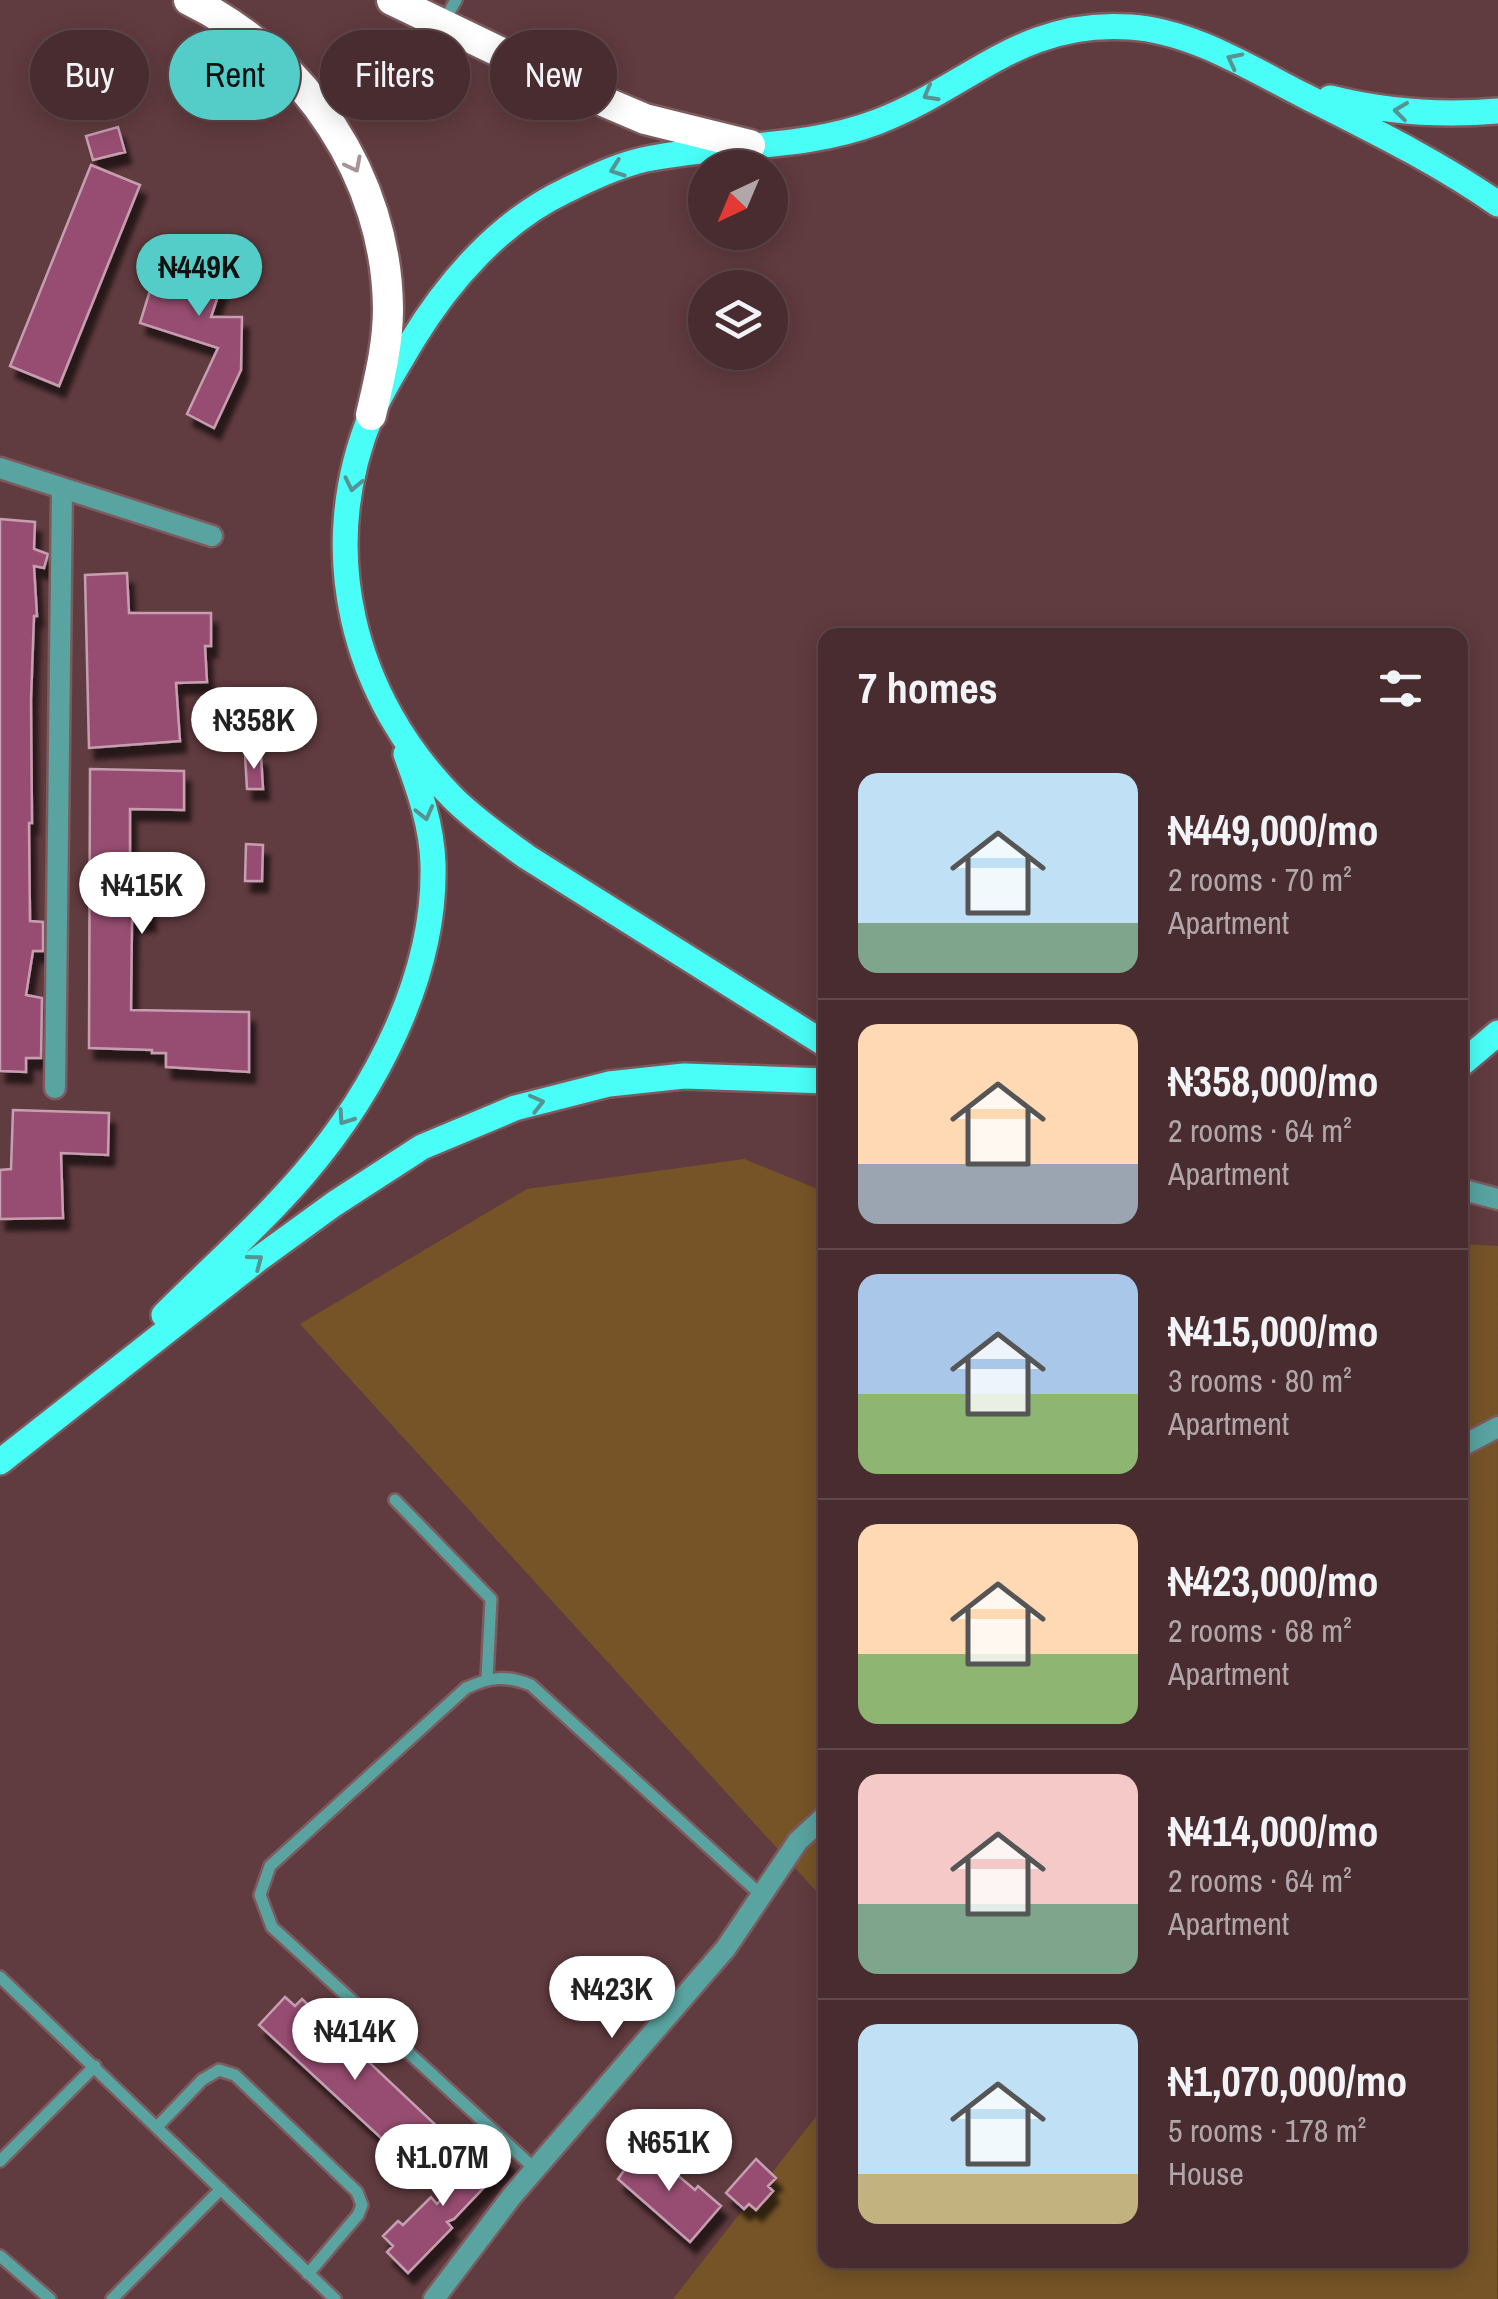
<!DOCTYPE html>
<html lang="en">
<head>
<meta charset="utf-8">
<style>
	body { margin:0; font-family:"Archivo Narrow",sans-serif; background:#52383b; color:#f1f3f6; height:100vh; display:flex; flex-direction:column; font-size:38px; white-space:nowrap }
	* { box-sizing:border-box; margin:0 }
	p { font-size:32px; color:#b1a7aa }
	.icon { flex:none; width:55px; height:55px; fill:none; stroke:currentColor; stroke-width:2; stroke-linecap:round; stroke-linejoin:round }
	.map { position:relative; flex:1; overflow:hidden }
	.sheet { position:absolute; left:818px; top:628px; width:650px; height:1640px; display:flex; flex-direction:column; background:#482c2f; border-radius:20px; box-shadow:0 5px 25px #0003,0 0 0 2px #60484b }
	.sheet>* { flex:none }
	.banner { position:absolute; left:30px; top:30px; width:638px; height:90px; display:flex; gap:20px }
	.needle { width:65px; rotate:224deg }
	.fabs { position:absolute; left:688px; top:150px; display:grid; gap:20px }
	.fabs a { display:grid; place-items:center; width:100px; height:100px; border-radius:50%; background:#482c2f; box-shadow:0 5px 25px #0003,0 0 0 2px #60484b; font-size:50px }
	.price { position:absolute; translate:-50% -85px; padding:0 22px; border-radius:35px; background:#fff; color:#222; font-size:32px; line-height:65px; filter:drop-shadow(0 2px 5px #0008) }
	.price::after { content:''; position:absolute; left:50%; top:60px; width:30px; height:22px; margin-left:-15px; background:inherit; clip-path:polygon(0 0,100% 0,50% 100%) }
	.price.on { background:#54cdc8; color:#111 }
	ul { padding:0; list-style:none }
	li { display:flex; align-items:center; gap:30px; height:250px; padding:0 40px }
	li+li { border-top:2px solid #60484b }
	li span { display:grid; place-items:center; flex:none; width:280px; height:200px; border-radius:20px; color:#555 }
	li>.icon { margin-inline-start:auto }
	span .icon { width:120px; height:120px; fill:#fffc; stroke-width:1 }
	li b { font-size:42px }
	h2 { display:flex; justify-content:space-between; align-items:center; height:120px; padding:0 40px; font-size:42px }
	.pill { padding:0 35px; border-radius:45px; background:#482c2f; box-shadow:0 5px 25px #0003,0 0 0 2px #60484b; font-size:35px; line-height:90px }
	.pill.on { background:#54cdc8; color:#111 }
	.map>svg:first-child { display:block }
	.green { fill:#765427 }
	.building { fill:#974e71; stroke:#c79eb0; stroke-width:2.5; filter:url(#shadow) }
	.lines { fill:none; stroke-linecap:round; stroke-linejoin:round }
	.service-casing { stroke:#7c5b5f; stroke-width:16 }
	.minor-casing { stroke:#7c5b5f; stroke-width:25 }
	.tertiary-casing { stroke:#7c5b5f; stroke-width:25 }
	.primary-casing { stroke:#7c5b5f; stroke-width:30 }
	.motorway-casing { stroke:#7c5b5f; stroke-width:35 }
	.service { stroke:#59a3a0; stroke-width:11 }
	.minor { stroke:#59a3a0; stroke-width:20 }
	.tertiary { stroke:#59a3a0; stroke-width:20 }
	.primary { stroke:#4afef8; stroke-width:25 }
	.motorway { stroke:#fff; stroke-width:30 }
	.oneway { stroke:#569392 }
	.oneway2 { stroke:#a89395 }
</style>
</head>
<body>
<div class="map">
<svg width="1498" height="2299" viewBox="0 0 1498 2299">
	<defs>
		<filter id="shadow"><feDropShadow dx="6" dy="11" stdDeviation="2.5" flood-color="#0009"/></filter>
	</defs>
	<rect width="100%" height="100%" fill="#603b3f"/>
	<!-- green -->
	<path class="green" d="M744,1159L825,1192V1901L300,1324L527,1189Z
		M1460,1244L1498,1246L1497,2299H673L825,2105V2260H1460Z"/>
	<!-- building -->
	<path class="building" d="M118,127L125,152L93,160L86,136Z
		M91,165L140,185L59,386L10,366Z
		M187,237L235,254L230,270L227,269L211,317H242L241,370L214,428L187,414L218,348L140,323L160,258L178,264Z
		M0,519L35,522L34,549L48,554L44,568L34,566L37,616H34L31,700L32,823H29L30,921L43,922V951H33L26,995L42,998L41,1058H26V1072L0,1071Z
		M127,573L129,613H211V646H205L207,682L176,683L180,741L89,748L85,575Z
		M245,755H261L263,789H247Z
		M90,769L184,771V810L130,809V899L147,897L150,920L132,921L131,1010L249,1012V1072L166,1067V1053H152V1050L89,1048Z
		M246,844L263,845L262,881H245Z
		M13,1110L109,1113L108,1155L61,1153L63,1218L0,1219V1170L11,1169Z
		M285,1997L295,2006L302,1999L442,2131L438,2139L447,2148L421,2175L259,2025Z
		M481,2134L509,2161L454,2219L447,2222L452,2228L408,2273L387,2252L393,2246L383,2236L398,2221L403,2225L431,2197L437,2204L464,2177L481,2158L469,2147Z
		M647,2144L662,2157L661,2161L695,2190L698,2186L721,2206L690,2242L618,2179L637,2152L642,2156Z
		M756,2159L776,2178L768,2186L773,2191L756,2210L749,2204L744,2209L726,2193Z"/>
	<g class="lines">
		<defs>
			<path id="service" d="M443,23L456,0
				M395,1500L491,1599L487,1678
				M0,1977L335,2299
				M157,2127L202,2080L219,2070L235,2075L357,2192L362,2205L358,2215L308,2274
				M0,2161L95,2066
				M535,2169L272,1927L260,1895L270,1866L466,1688C490,1677 506,1675 531,1685L761,1895
				M0,2256L50,2299
				M112,2299L221,2189"/>
			<path id="minor" d="M0,468L212,536
				M55,1088L62,490
				M1460,1447L1498,1427
				M434,2299L512,2196L726,1948L798,1841L825,1816"/>
			<path id="tertiary" d="M1460,1189L1498,1199"/>
			<path id="primary" d="M1330,98C1386,112 1440,116 1498,111
				M825,1044L527,857C502,839 477,821 455,800C352,697 315,550 372,413C383,388 398,365 412,341C449,280 501,221 567,190C593,177 623,163 652,158C727,144 806,149 877,122C969,87 1021,19 1130,27C1193,31 1251,69 1307,97C1374,131 1436,161 1498,204
				M1460,1065L1498,1033
				M164,1315C211,1268 261,1224 304,1174C375,1091 436,976 433,864C432,826 419,789 406,754
				M0,1462L257,1260L334,1204L422,1147L515,1108L609,1084L684,1076L825,1081"/>
			<path id="motorway" d="M189,0C306,57 387,178 388,309C388,345 379,380 371,415
				M392,0L591,96L645,119L750,145"/>
		</defs>
		<!-- service casing -->
		<use href="#service" class="service-casing"/>
		<!-- minor casing -->
		<use href="#minor" class="minor-casing"/>
		<!-- tertiary casing -->
		<use href="#tertiary" class="tertiary-casing"/>
		<!-- primary casing -->
		<use href="#primary" class="primary-casing"/>
		<!-- motorway casing -->
		<use href="#motorway" class="motorway-casing"/>
		<!-- service -->
		<use href="#service" class="service"/>
		<!-- minor -->
		<use href="#minor" class="minor"/>
		<!-- tertiary -->
		<use href="#tertiary" class="tertiary"/>
		<!-- primary -->
		<use href="#primary" class="primary"/>
		<!-- motorway -->
		<use href="#motorway" class="motorway"/>
	</g>
	<!-- one-way arrows -->
	<defs><path id="oneway-chevron" d="M-2-3.5L2.5 0L-2 3.5" fill="none" stroke-width="1.6" stroke-linecap="round" stroke-linejoin="round" transform="scale(2.5)"/></defs>
	<g class="oneway">
		<use href="#oneway-chevron" transform="translate(1234 60) rotate(-153)"/>
		<use href="#oneway-chevron" transform="translate(930 94) rotate(151)"/>
		<use href="#oneway-chevron" transform="translate(1401 111) rotate(-173)"/>
		<use href="#oneway-chevron" transform="translate(617 169) rotate(160)"/>
		<use href="#oneway-chevron" transform="translate(353 484) rotate(102)"/>
		<use href="#oneway-chevron" transform="translate(425 813) rotate(76)"/>
		<use href="#oneway-chevron" transform="translate(537 1103) rotate(-14)"/>
		<use href="#oneway-chevron" transform="translate(345 1118) rotate(124)"/>
		<use href="#oneway-chevron" transform="translate(256 1261) rotate(-37)"/>
	</g>
	<use class="oneway2" href="#oneway-chevron" transform="translate(354 165) rotate(63)"/>
</svg>
<div class="fabs">
<a><svg class="needle" viewBox="-14 -14 28 28"><path d="M0-13l5 13h-10z" fill="#e53935"/><path d="M0 13l5-13h-10z" fill="#b1a7aa"/></svg></a>
<a><svg class="icon" aria-label="layers" viewBox="0 0 24 24"><path d="M12 4l9 5-9 5-9-5zM3 14l9 5 9-5"/></svg></a>
</div>
<b class="price on" style="left:199px;top:319px">₦449K</b>
<b class="price" style="left:254px;top:772px">₦358K</b>
<b class="price" style="left:142px;top:937px">₦415K</b>
<b class="price" style="left:612px;top:2041px">₦423K</b>
<b class="price" style="left:355px;top:2083px">₦414K</b>
<b class="price" style="left:669px;top:2194px">₦651K</b>
<b class="price" style="left:443px;top:2209px">₦1.07M</b>
<div class="banner">
<a class="pill">Buy</a>
<a class="pill on">Rent</a>
<a class="pill">Filters</a>
<a class="pill">New</a>
</div>
<section class="sheet">
<h2>7 homes<svg class="icon" aria-label="filters" viewBox="0 0 24 24"><path d="M4 7h16M4 17h16"/><circle cx="9" cy="7" r="2"/><circle cx="15" cy="17" r="2"/></svg></h2>
<ul>
<li><span style="background:linear-gradient(#bfe0f5 75%,#7fa58c 0)"><svg class="icon" aria-label="home" viewBox="0 0 24 24"><path d="M3 11l9-7 9 7M6 9v11h12V9"/></svg></span><div><b>₦449,000/mo</b><p>2 rooms · 70 m²</p><p>Apartment</p></div></li>
<li><span style="background:linear-gradient(#ffd9b3 70%,#9aa5b1 0)"><svg class="icon" aria-label="home" viewBox="0 0 24 24"><path d="M3 11l9-7 9 7M6 9v11h12V9"/></svg></span><div><b>₦358,000/mo</b><p>2 rooms · 64 m²</p><p>Apartment</p></div></li>
<li><span style="background:linear-gradient(#a9c7e8 60%,#8fb573 0)"><svg class="icon" aria-label="home" viewBox="0 0 24 24"><path d="M3 11l9-7 9 7M6 9v11h12V9"/></svg></span><div><b>₦415,000/mo</b><p>3 rooms · 80 m²</p><p>Apartment</p></div></li>
<li><span style="background:linear-gradient(#ffd9b3 65%,#8fb573 0)"><svg class="icon" aria-label="home" viewBox="0 0 24 24"><path d="M3 11l9-7 9 7M6 9v11h12V9"/></svg></span><div><b>₦423,000/mo</b><p>2 rooms · 68 m²</p><p>Apartment</p></div></li>
<li><span style="background:linear-gradient(#f6c9c9 65%,#7fa58c 0)"><svg class="icon" aria-label="home" viewBox="0 0 24 24"><path d="M3 11l9-7 9 7M6 9v11h12V9"/></svg></span><div><b>₦414,000/mo</b><p>2 rooms · 64 m²</p><p>Apartment</p></div></li>
<li><span style="background:linear-gradient(#bfe0f5 75%,#c2b280 0)"><svg class="icon" aria-label="home" viewBox="0 0 24 24"><path d="M3 11l9-7 9 7M6 9v11h12V9"/></svg></span><div><b>₦1,070,000/mo</b><p>5 rooms · 178 m²</p><p>House</p></div></li>
</ul>
</section>
</div>
</body>
</html>
